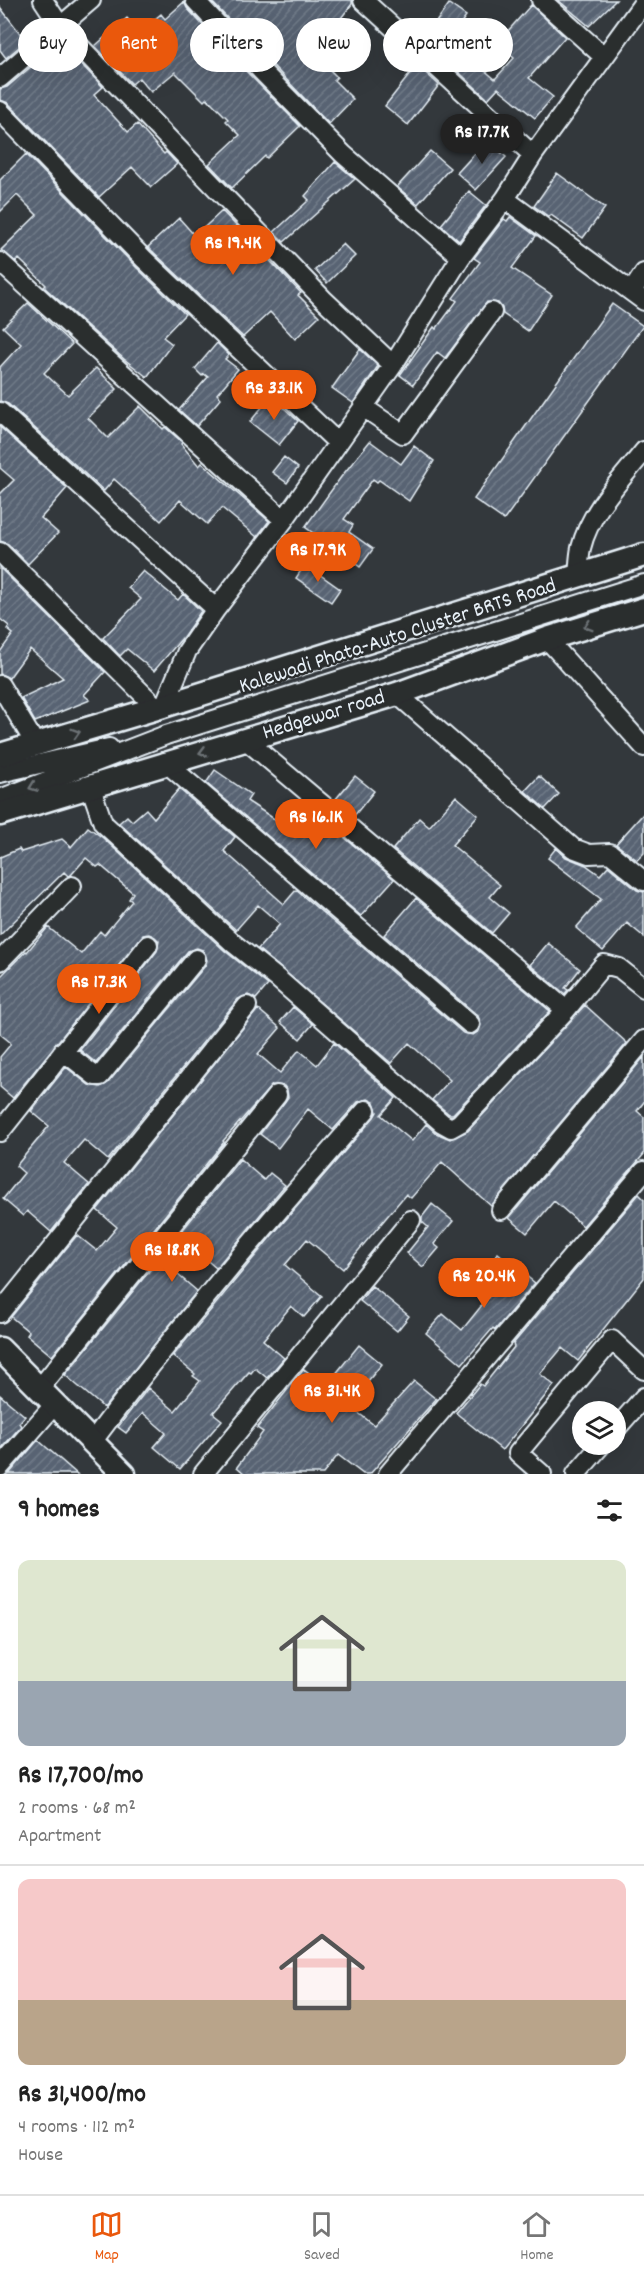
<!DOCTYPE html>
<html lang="en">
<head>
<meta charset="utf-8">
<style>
	body { margin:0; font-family:Dekko,sans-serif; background:#f6f6f6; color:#222; height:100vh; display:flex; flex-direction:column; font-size:22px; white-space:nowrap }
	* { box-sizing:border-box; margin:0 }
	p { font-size:20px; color:#767676 }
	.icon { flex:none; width:33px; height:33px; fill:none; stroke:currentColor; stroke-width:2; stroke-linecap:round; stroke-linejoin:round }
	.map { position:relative; height:1474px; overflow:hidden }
	.sheet { display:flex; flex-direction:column; background:#fff; flex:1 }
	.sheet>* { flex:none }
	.hud { position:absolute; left:18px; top:18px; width:609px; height:54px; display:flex; gap:12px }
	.buttons { position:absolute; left:572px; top:1401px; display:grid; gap:12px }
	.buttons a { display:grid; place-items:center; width:54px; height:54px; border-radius:50%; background:#fff; box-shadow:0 6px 24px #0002; font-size:30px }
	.price { position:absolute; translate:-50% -51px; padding:0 14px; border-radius:21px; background:#ea580c; color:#fff; font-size:20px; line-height:39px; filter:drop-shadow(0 2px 3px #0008) }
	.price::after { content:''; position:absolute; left:50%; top:36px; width:18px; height:14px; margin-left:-9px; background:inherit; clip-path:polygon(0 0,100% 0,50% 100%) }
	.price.active { background:#222; color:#fff }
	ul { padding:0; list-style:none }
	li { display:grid; align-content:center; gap:12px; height:318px; padding:0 18px }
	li+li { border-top:2px solid #e0e0e0 }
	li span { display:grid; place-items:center; height:186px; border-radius:12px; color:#555 }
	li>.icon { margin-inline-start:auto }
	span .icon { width:108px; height:108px; fill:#fffc; stroke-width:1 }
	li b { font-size:26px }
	h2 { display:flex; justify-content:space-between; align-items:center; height:72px; padding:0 18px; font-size:26px }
	.chip { padding:0 21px; border-radius:27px; background:#fff; box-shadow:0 6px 24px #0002; font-size:21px; line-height:54px }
	.chip.active { background:#ea580c; color:#fff }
	.dock { display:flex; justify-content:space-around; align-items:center; height:84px; border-top:2px solid #e0e0e0; background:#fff; font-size:16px; color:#767676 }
	.dock a { display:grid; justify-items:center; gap:3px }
	.dock .active { color:#ea580c }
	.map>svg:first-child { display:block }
	.building { fill:url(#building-hatch); stroke:#e8f1f8; stroke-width:1.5 }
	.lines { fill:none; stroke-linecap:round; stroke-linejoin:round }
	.minor-casing { stroke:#e8f1f8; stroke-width:22 }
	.major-casing { stroke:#e8f1f8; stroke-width:27 }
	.minor { stroke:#2a2d2e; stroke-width:18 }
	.major { stroke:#2a2d2e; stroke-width:22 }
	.oneway { stroke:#6c7275 }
	.labels { text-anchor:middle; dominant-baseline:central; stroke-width:5; stroke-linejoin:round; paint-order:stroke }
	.street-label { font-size:22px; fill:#e8f1f8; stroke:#2a2d2e }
</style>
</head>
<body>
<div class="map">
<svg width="644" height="1474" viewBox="0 0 644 1474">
	<defs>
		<pattern id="building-hatch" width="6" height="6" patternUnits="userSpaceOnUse" patternTransform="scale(1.5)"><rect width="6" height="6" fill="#586373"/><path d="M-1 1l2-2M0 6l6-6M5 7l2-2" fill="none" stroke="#707a88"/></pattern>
	</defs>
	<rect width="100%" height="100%" fill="#33383c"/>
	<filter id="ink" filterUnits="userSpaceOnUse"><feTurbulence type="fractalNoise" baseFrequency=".0167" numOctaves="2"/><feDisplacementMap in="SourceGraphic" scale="12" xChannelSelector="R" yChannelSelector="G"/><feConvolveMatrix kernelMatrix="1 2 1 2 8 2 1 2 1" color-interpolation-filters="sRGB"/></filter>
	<g filter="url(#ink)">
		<!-- building -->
		<path class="building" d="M210,0H352V4L334,27L337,30L325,45L329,50L320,60L337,77L334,80L353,99L329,124Z
			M558,0H616L589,26Z
			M184,2L187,8L238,63L300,126L267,158L265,156L232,188L209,164L240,135L226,121L228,119L207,98L204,101L175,72L151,92L139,78L132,84L95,46L127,18L139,32L161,14L165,19Z
			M449,4L466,16L453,34L436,22Z
			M531,5L565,37L529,78L553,97L535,118L498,88L488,99L439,54L450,39L467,51L465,54L495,79L514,58L497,43Z
			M0,7L26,41L6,58L0,50Z
			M60,42L103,87L94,95L128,132L137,124L164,154L166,152L177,164L151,187L132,167L99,197L8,103L0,100V89L7,87Z
			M417,65L439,85L408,125L385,106Z
			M487,140L506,157L476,190L457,173Z
			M430,151L450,168L418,204L397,187Z
			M26,154L136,267L185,314L163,337L172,344L147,377L124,359L44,287L46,285L19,259L16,262L1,250L37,215L17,195L0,212V180Z
			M335,162L355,179L284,242L274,232L309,200L305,196Z
			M557,173L605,208L583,238L551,215L549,217L534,206Z
			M469,191L486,205L459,241L441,225Z
			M222,211L301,293L298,295L319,316L295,339L270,312L243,337L148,247L179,218L195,236Z
			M510,217L536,236L512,268L552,295L528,331L503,314L502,308L498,303L487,302L445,358L437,352L413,385L400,375L424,341L434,327L436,329L457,301L453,298L480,262L474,258L504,219L507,221Z
			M343,244L355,256L327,283L315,270Z
			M28,303L72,344L44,373L68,395L96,368L117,389L88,418L108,438L140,406L163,429L165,427L182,442L181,444L199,466L202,463L269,521L257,537L222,508L207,524L180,500L161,521L114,479L104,491L8,404L0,401V367L21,344L3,327Z
			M612,304L643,326L504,520L474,499Z
			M217,343L229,355L225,359L238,369L217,394L221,398L197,426L179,410L208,377L204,374L202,376L195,369Z
			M360,349L378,366L353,403L332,388Z
			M271,396L298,421L279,445L250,422Z
			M0,427L67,488L41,518L58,533L28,564L8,544L0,541V494L14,480L0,468Z
			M370,441L401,464L414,446L434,461L409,501L379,480L377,482L373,479L344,519L353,525L349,532L373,549L360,567L305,527L341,477Z
			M284,457L298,468L287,483L272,472Z
			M305,564L340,589L331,602L296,578Z
			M0,568L105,672L84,695L90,700L35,722L21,698L63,678L30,649L9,678L0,674V652L13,634L7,629L9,626L0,619Z
			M143,571L178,600L183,594L201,611L183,637L154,671L127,649L120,656L103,638L141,599L128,588Z
			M215,770L251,795L247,801L297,834L314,814L319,819L321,818L394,879L361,916L206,783Z
			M355,776L374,791L354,816L335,800Z
			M539,776L559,794L545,809L525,791Z
			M179,789L235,837L224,851L284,904L296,890L463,1033L473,1035L479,1031L481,1025L478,1016L384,935L416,898L550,1011L453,1114H449L432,1100L450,1080L409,1043L391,1063L258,949L280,924L258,905L236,930L119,823L127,816L132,821L146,809L154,818Z
			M456,796L478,815L452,845L500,885L490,897L509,913L492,933L393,849L419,818L429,827Z
			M644,813V853L637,860L616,844Z
			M88,827L103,838L225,951L268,985L256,999L248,995L238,999L108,1160L84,1140L64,1163L89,1184L51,1232L27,1211L23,1216L3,1199L24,1173L16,1166L49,1126L31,1111L66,1067L89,1085L100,1087L108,1083L205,966L207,960L203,950L197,948L188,951L96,1063L80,1050L157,951L159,941L155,937L149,934L143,935L13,1098L0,1087V1057L10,1045V1042L0,1034V977L26,951L27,952L48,927L81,954L100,931L104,935L132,901L129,899L133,893L100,865L97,867L86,858L71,875L68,876L64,872L0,935V857L19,849L21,852L62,839L71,847Z
			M556,848L566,857L586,865L600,875L608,866L637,890L644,892V937L627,923L603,951L576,928L601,899L548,858Z
			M548,943L580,969L565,988L568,990L565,994L530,965Z
			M585,1005L627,1043L491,1206L442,1162L411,1198L406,1194L343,1269L307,1239L285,1265L322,1296L304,1317L291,1306L263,1340L284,1358L267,1378L255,1368L251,1373L249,1372L213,1413L222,1420L180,1469L154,1447L166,1433L143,1413L126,1433L118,1427L148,1388L175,1411L200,1381L193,1376L195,1374L173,1356L269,1239L374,1117L377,1112L374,1102L368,1099L358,1102L333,1130L308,1109L278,1148L260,1134L288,1097L287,1090L284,1086L272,1085L223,1141L224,1142L52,1356L27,1335L29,1332L11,1317L77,1235L97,1251L117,1227L97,1210L258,1009L280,1028L258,1054L280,1073L299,1050L317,1065L334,1043L396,1098L381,1115L412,1141L426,1124L436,1133L450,1139L468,1131Z
			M293,1007L313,1024L300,1039L280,1022Z
			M644,1057V1102L637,1111L644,1117V1154L583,1226L554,1201L527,1233L509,1218Z
			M240,1159L264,1180L270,1173L285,1185L216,1268L196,1251L177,1274L197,1291L104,1408L65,1375Z
			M639,1194L644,1199V1278L578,1361L562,1348L540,1374L554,1385L502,1450L456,1413L480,1384L483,1386L514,1347L513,1344Z
			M432,1204L453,1221L434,1244L439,1248L423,1267L407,1253L428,1227L422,1222V1217Z
			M498,1253L535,1283L495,1330L493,1328L462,1364L426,1333L443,1314L462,1330L491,1294L475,1280Z
			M372,1286L409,1316L397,1331L360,1301Z
			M359,1345L382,1364L348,1405L374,1425L414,1381L436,1399L370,1474H363L338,1455L323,1474H245L237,1467L263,1432L257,1428L304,1369L326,1386Z
			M0,1395L25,1416L19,1423L21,1426L0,1450Z
			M38,1440L77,1474H9Z"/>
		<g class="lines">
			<defs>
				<path id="minor" d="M43,0L61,27L323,299L393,365
					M195,0L246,55L343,154L461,257
					M363,0L533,155
					M541,0L603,56
					M0,78L91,0
					M0,111L144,259L338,443
					M505,199L644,301
					M0,262L284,520
					M632,291L644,273
					M363,407L403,434L492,312
					M0,412L216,609
					M0,552L157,708
					M578,576C579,567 579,557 581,548C590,511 621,480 644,451
					M547,639L644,747
					M0,685L36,745
					M397,694L573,848L589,854L610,853L644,881
					M164,706L187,651L216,609L284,520L393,365L461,257L505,199L533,155L644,2
					M246,740L566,1010
					M165,762L470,1024
					M0,773L109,748
					M90,785L103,823L233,943L278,979L442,1123L451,1128L460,1123L566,1010L604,964L619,968L644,988
					M0,799L166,735L644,584
					M0,961L72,886
					M63,1051L95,1076H100L196,959
					M0,1132L148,945
					M501,1210L644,1040
					M0,1313L247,1006
					M40,1388L277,1095
					M615,1430L644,1397
					M92,1442C178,1327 271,1218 366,1110
					M0,1467L55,1404
					M203,1474L411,1220
					M388,1474L644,1171
					M542,1474L518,1453L612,1340L644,1370
					M576,1474L602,1444"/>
				<path id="major" d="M0,755L157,708L644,555
					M0,814L397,694L547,639L644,609
					M0,1349L124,1474"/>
			</defs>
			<!-- minor casing -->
			<use href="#minor" class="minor-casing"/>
			<!-- major casing -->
			<use href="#major" class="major-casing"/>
			<!-- minor -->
			<use href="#minor" class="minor"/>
			<!-- major -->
			<use href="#major" class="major"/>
		</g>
		<!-- one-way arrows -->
		<defs><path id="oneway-chevron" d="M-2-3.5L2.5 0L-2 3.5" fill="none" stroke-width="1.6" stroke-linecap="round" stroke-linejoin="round" transform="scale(1.5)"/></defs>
		<g class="oneway">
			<use href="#oneway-chevron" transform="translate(588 626) rotate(163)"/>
			<use href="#oneway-chevron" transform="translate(76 733) rotate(-17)"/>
			<use href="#oneway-chevron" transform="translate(203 752) rotate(165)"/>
			<use href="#oneway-chevron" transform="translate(33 787) rotate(159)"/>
		</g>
	</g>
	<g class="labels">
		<!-- street labels -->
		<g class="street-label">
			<text transform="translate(398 637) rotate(-18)">Kalewadi Phata-Auto Cluster BRTS Road</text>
			<text transform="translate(324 716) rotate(-17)">Hedgewar road</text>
		</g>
	</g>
</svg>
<div class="buttons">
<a><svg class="icon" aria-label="layers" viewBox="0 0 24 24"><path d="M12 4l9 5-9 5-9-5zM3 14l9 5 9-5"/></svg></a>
</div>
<b class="price active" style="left:482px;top:165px">Rs 17.7K</b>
<b class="price" style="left:233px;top:276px">Rs 19.4K</b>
<b class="price" style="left:274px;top:421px">Rs 33.1K</b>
<b class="price" style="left:318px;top:583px">Rs 17.9K</b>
<b class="price" style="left:316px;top:850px">Rs 16.1K</b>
<b class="price" style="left:99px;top:1015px">Rs 17.3K</b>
<b class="price" style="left:172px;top:1283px">Rs 18.8K</b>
<b class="price" style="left:484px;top:1309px">Rs 20.4K</b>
<b class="price" style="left:332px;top:1424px">Rs 31.4K</b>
<div class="hud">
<a class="chip">Buy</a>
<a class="chip active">Rent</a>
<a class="chip">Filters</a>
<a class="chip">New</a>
<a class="chip">Apartment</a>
</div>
</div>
<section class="sheet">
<h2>9 homes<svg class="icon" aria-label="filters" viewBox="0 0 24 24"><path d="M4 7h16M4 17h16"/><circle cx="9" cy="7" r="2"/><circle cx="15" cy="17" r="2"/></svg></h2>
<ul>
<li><span style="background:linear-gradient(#dfe7d0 65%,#9aa5b1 0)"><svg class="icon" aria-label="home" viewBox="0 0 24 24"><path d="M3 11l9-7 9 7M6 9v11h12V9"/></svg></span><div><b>Rs 17,700/mo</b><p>2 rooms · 68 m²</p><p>Apartment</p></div></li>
<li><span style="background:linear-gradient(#f6c9c9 65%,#b9a48a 0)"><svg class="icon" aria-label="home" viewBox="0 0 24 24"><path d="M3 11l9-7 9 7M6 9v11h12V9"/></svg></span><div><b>Rs 31,400/mo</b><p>4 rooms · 112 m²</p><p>House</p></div></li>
</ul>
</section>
<nav class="dock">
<a class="active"><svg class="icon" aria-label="map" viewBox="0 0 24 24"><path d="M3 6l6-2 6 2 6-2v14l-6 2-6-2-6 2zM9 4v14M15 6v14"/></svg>Map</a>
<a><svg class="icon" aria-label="saved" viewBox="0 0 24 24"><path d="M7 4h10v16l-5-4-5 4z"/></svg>Saved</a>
<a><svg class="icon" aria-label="home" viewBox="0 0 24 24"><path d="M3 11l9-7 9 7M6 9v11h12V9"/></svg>Home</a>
</nav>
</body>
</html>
